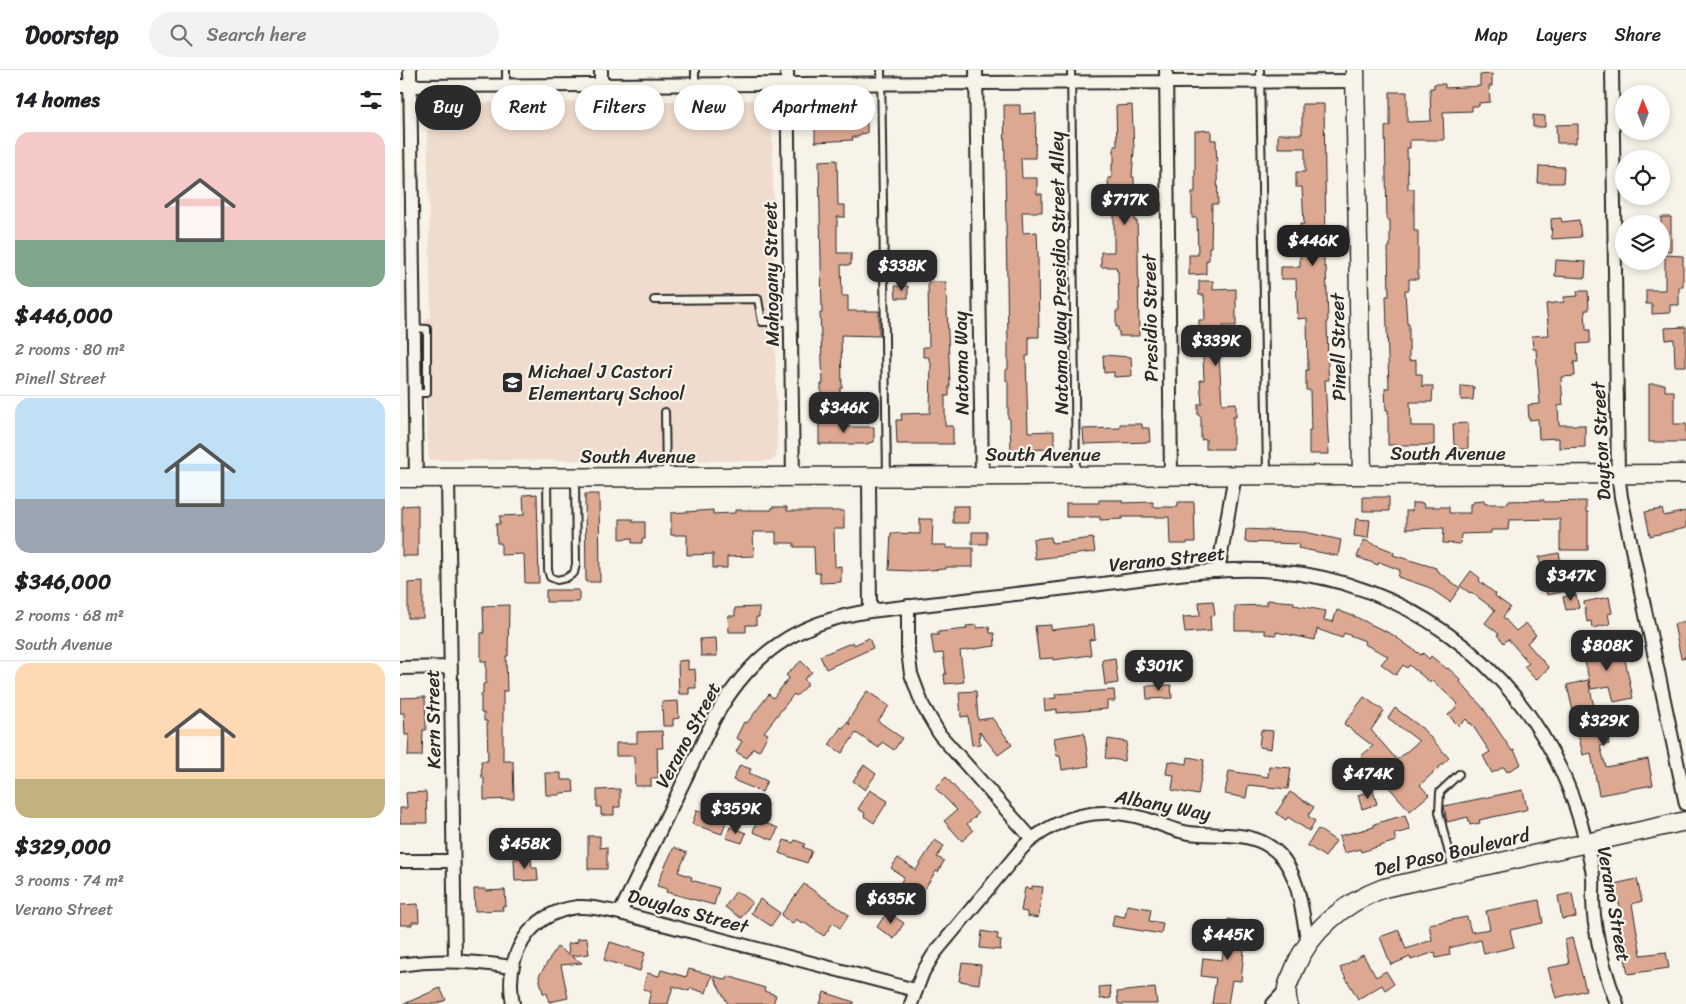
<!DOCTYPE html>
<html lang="en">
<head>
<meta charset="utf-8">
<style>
	body { margin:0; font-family:Sriracha,sans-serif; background:#f2f2f2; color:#202124; height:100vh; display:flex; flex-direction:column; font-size:19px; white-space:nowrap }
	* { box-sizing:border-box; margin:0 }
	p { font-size:16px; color:#757577 }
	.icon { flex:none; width:28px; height:28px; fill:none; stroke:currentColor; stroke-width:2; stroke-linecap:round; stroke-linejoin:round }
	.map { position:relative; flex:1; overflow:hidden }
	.sheet { display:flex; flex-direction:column; background:#fff; width:400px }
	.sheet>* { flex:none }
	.guide { position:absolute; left:15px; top:15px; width:475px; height:45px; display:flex; gap:10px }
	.needle { width:32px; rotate:359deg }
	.fabs { position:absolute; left:1215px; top:15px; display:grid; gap:10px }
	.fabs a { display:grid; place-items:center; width:55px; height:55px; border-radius:50%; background:#fff; box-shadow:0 2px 8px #0003; font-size:25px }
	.price { position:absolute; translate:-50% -42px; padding:0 11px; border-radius:10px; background:#2b2b2b; color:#fff; font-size:16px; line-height:32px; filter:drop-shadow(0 1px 2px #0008) }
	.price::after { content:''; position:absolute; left:50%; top:30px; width:15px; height:11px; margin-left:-8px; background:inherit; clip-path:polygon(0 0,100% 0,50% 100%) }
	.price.active { background:#222; color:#fff }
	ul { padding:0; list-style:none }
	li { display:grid; align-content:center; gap:10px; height:265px; padding:0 15px }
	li+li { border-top:1px solid #e0e0e0 }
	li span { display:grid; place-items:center; height:155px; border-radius:15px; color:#555 }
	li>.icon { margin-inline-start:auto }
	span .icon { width:90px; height:90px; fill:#fffc; stroke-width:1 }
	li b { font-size:21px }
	h2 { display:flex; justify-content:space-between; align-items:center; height:60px; padding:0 15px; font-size:21px }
	.tag { padding:0 18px; border-radius:22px; background:#fff; box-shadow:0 2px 8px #0003; font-size:18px; line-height:45px }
	.tag.active { background:#2b2b2b; color:#fff }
	header { display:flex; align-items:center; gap:30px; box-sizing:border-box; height:70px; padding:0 25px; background:#fff; border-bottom:1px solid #e0e0e0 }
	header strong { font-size:24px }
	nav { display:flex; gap:28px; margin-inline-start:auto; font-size:18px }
	.search { width:350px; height:45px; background:#f2f2f2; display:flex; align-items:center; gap:12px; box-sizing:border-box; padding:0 18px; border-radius:28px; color:#757577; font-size:19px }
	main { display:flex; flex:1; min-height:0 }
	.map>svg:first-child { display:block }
	.built { fill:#efdcce }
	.building { fill:#dda892; stroke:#2b2b2b }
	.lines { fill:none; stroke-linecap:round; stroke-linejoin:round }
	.lane-casing { stroke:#2b2b2b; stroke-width:10 }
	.street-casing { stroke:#2b2b2b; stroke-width:16 }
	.secondary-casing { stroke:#2b2b2b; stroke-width:21 }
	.lane { stroke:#f7f3e8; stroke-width:6 }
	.street { stroke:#f7f3e8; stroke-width:12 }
	.secondary { stroke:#f7f3e8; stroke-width:18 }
	.labels { text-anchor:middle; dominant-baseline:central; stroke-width:4.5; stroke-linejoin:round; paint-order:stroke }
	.street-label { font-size:19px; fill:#2b2b2b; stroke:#f7f3e8 }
	.poi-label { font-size:19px; fill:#2b2b2b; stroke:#f7f3e8; text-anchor:start }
</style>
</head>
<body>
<header>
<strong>Doorstep</strong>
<div class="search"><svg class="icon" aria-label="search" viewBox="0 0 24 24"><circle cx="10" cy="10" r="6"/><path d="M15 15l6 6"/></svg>Search here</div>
<nav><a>Map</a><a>Layers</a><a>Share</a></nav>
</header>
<main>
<section class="sheet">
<h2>14 homes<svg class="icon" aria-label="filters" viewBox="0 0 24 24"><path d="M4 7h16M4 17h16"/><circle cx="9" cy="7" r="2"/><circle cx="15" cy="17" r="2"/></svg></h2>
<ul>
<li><span style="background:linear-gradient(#f6c9c9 70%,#7fa58c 0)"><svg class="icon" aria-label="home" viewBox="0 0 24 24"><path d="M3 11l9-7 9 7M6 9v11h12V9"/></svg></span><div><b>$446,000</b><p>2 rooms · 80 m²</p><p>Pinell Street</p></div></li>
<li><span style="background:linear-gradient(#bfe0f5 65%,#9aa5b1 0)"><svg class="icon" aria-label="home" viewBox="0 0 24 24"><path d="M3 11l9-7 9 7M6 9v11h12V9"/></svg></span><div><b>$346,000</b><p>2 rooms · 68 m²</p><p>South Avenue</p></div></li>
<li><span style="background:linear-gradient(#ffd9b3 75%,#c2b280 0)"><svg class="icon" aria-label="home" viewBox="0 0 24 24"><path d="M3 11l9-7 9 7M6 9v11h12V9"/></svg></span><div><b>$329,000</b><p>3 rooms · 74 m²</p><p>Verano Street</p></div></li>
</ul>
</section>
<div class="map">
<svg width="1286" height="934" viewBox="0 0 1286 934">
	<rect width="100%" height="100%" fill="#f7f3e8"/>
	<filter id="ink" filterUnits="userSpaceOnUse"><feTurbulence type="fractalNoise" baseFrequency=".02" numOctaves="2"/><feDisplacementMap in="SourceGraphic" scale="10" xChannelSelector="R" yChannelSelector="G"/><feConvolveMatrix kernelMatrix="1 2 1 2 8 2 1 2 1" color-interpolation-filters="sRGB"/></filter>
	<g filter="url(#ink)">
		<!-- built -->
		<path class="built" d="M34,29L58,33L363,30L369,33L372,42L377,381L375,389L370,391L29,390L25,332L23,257H22L27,248L31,247L27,43L28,35Z"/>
		<!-- building -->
		<path class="building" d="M1092,4V16H1089L1090,32L1079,33V36H1072V41L1043,42L1044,70H1010V78H1007L1008,119H1014V161H1018V209H1009V220H1005L1007,254H1009V291L1016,290V304H1022V316H1033L1032,332H1010L1011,356H1034V375H988V340H986L985,318H989L986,226H989L988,177H990V150H987L985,57L990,56V22H1007V52L1031,51L1030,18H1034V14H1045V18L1080,16V5Z
			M902,34H924L926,175H924V197H926L928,250L927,251L928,299L929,310H925L929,384H909V360H911L910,320H906V300H908L907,248L898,249L896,209H881V197H900V154H904L902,117H896V102H905V78H878V64H902Z
			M604,35H620V44L636,43L635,88H621L622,108H637V124H642V142H622L623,163L637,162L638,187L639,267H629V286H626L628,362L654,361V379L611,380L610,355V349L608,348V311H606V300L608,299V272Z
			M732,35L734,80L732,107H734L735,152L737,151L738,182L739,266H719V261H718V257H716V241H719L718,201H717L716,197H701V182H714V144H710L708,108H712V93H714V76H717L716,36Z
			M442,43H467V63L461,64L457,67H452L453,70L415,72V47L442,46Z
			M1133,45L1145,46V57H1133Z
			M1178,54V67H1176V73H1157L1156,55Z
			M811,60V70H816L818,134H812L811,177H809V190L806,191V204L789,205V185H798L797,148H792V122H795V61Z
			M437,90L438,135H445V147H437V183H451V195H441L442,226H448V241H479V266L441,265L442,318H440V330H424V326H421V314H423L420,243H422L419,91Z
			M1139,96L1164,97L1163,113H1138Z
			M1261,147H1271V181H1261Z
			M1161,148L1162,152L1179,150L1181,167L1152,169L1151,149Z
			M1265,185L1283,186V217H1279V235H1270V243L1252,244V234H1246V220H1265Z
			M1156,190L1186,192L1185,208L1155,206Z
			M799,211H813V220L836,219V256H823L824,286H819L822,334L836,333V347H833V379H806V369L801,370V347L798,345V334H802L800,310H804L803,286H800L799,250H805L804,225H799Z
			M528,212H546L550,316H549V326H545V356H553V374H497L496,350H502L501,344L530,343L531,291H529V287H523V277H529Z
			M495,216H508V228H496Z
			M1177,221H1188L1189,240H1185L1186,260H1190V273L1177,274L1178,292H1174L1175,306L1161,307L1163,335L1158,336L1159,355H1185V377L1159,378V368L1139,369L1138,349L1129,350L1128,335L1140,334L1136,279H1133L1132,266L1149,265L1146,234L1164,232V227L1178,226Z
			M1286,257V296H1275L1274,269L1266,270L1265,258Z
			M703,285L731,287L732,306L714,307V302L704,303Z
			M1249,314H1265V321H1274V354H1286V372H1249Z
			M1061,316L1074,317L1073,330H1061Z
			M419,349H440V357H474V372L468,373V374H419Z
			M1068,353V379H1057V375H1054L1053,354Z
			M720,354H742V358H749L750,372L684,374L683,359L720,358Z
			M137,424L139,513H125L124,484L101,485V473H97L96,454H100V446L124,445L123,425Z
			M185,424H199L200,512H186Z
			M963,427H989V441H963Z
			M699,430H722V433L753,432V437H778V432H794L795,472H787V474H770L769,447H722V449L700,450V447H666V433H699Z
			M1144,430V432L1186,431V442H1188V480H1160V449L1109,450L1108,460H1091V463L1061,464L1060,474L1043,473L1044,458L1006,459V441H1012V433H1023L1024,437H1049V443H1070V434H1073V432L1084,431L1085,434H1108V431Z
			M18,435V486H2V436Z
			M553,436H569V453H553Z
			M372,437H387V441H444V459H434L435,497L441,496V512L420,513V503H415L414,477H394V473H376V462H353L354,486L327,487V498H313V484L287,485V465H271V443L313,440V444L335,443V440H372Z
			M1262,439L1264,446L1286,441V458L1250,466L1245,442Z
			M220,449H233V452H245V469H242V473H232V468L220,469Z
			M520,449H533L532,475H546V478H573V497H546V499L512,501L489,500L491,463L520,464Z
			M956,449L970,450L968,468L954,466Z
			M846,459L905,462L941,470L938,486L898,478L899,474L845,472Z
			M572,462H587V474H572Z
			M651,467L652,473L693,468L695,482L635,489L633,469Z
			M964,470L994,482L993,485L1036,498V500L1060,518L1050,532L1028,517L998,507L1000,500L979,492L978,495L957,487Z
			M1159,483L1167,521L1147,525L1139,487Z
			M1071,501L1080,508L1079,511L1096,524L1095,526L1110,537L1103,547L1116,561L1126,553L1136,565L1127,573L1149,598L1136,610L1124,597L1129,593L1108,569L1104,573L1097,565L1099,564L1085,553L1095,540L1071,522L1070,523L1060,516Z
			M23,512V548H8V513Z
			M146,520H179V532H146Z
			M1176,525L1179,538L1166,540L1163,527Z
			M1209,527L1212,543L1208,544L1210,554L1192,558L1191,551L1187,552L1184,532Z
			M867,530L894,532V535L926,541L924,550L933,552L937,540L956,547L993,565L1021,585L1023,583L1029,589L1031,586L1047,599L1048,598L1061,610L1060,612L1083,638L1112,681L1114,680L1121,694L1107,702L1104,697L1092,703L1083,686L1090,682L1071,653L1070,654L1066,649L1059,656L1048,645L1056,638L1055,637L1058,634L1032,610L1030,612L1009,595L1007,598L1003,595L996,605L981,594L988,586L964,574L965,571L944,563L942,568L917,559L915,570L876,562V565L865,564V560H835V536L867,535Z
			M813,531L815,545L810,547L811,561L785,563L783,547L800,546L799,532Z
			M109,535L108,586H106L107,621H103V691H113L114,729L84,730V708H82L81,691H88L87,651H84V643H81V624H83V614L86,613V591H81V563H84L83,536Z
			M359,537V547H356V555H346V562H329L328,546H335V538Z
			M1286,551V587L1281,588L1274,554Z
			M577,555V558L589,557L590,563H594L595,576L560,581L564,612L545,614L544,604H546L543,583L534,584L531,565H538V562L567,559L566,556Z
			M651,555V560L694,555L695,569L689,570L691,585L653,590V588L639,589L635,556Z
			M316,568L317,586H301L300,569Z
			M469,568L473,578L426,599L420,586L453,572L454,575Z
			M1196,572L1200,590L1224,585L1233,628L1214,632L1210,616L1191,619L1184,587L1181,588L1178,576Z
			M715,588L718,613L705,615L702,590Z
			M288,590V600L295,599L296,618H289V624H279L278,591Z
			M401,591L412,602L404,609L407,612V616L396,626L394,624L364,662L368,664L359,681L353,678L347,688L336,682L342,671L336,668L344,652L347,653L369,624L373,628L389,608L386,605Z
			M1188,610L1198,654L1204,653L1209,674L1200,676L1206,697L1248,689L1253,715L1199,725L1191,683L1183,685L1167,615Z
			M771,615L772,628L747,629L746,616Z
			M714,620L715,631H707V639L657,643V639L645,641L644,629L656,628L655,624Z
			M467,621L489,636L478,651L502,668L494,680L482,672L479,678L456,663L442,683L429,675L441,657L443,658L447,652L450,655L448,651Z
			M576,621L578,650L592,648L612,675L598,685L579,661L580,674L572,675L568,646L561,647L559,622Z
			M25,627L26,660H23L22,686H8L9,665H5L4,643H0V628Z
			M964,627L984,641L971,660L997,690L1019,671L988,648L995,638L1022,658L1049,688L1020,715L1029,725L1010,741L961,686L973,676L944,654Z
			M278,631L279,648L273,649V656H263L262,632Z
			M861,660L873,661L871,679L859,677Z
			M262,661L263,678H257L258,708H251V716H235L234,686H216V673H237V662Z
			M684,663L689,696L662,700L660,686H657L654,668Z
			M708,669L727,672L724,691L705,688Z
			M788,687L804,690L798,725L772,720L774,705L766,704L768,691L787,694Z
			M340,695L351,699L349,703L367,711L362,722L333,710Z
			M464,695L476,704L465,720L453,711Z
			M869,696L891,698L888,719L848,715L846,728L825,724L829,701L868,707Z
			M145,703H161V710H173L174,722L160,723V725H146Z
			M546,707L578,744L567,754L573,761L562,771L544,751L557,740L535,718Z
			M220,719V737H214V745H201V737H197V720Z
			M470,720L488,731L474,753L464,746L465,743L458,739Z
			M973,720L977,734L962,739L958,725Z
			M1123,720L1127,739L1125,740L1079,750L1080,753L1070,755L1068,747L1047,752L1044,736Z
			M26,722L27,753H0V738H7L6,723Z
			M890,722L914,737L908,746L915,751L909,761L888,747L886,750L876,743Z
			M316,730L331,735L322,764L292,754L297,740L311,745Z
			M1005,745L1010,760L994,764L996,771L961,782L960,779L944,783L939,766L974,757V754Z
			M357,750L378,758L373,770L353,762Z
			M330,757L346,763L342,773L326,768Z
			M918,759L936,771L925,787L907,775Z
			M188,766H200V778L207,777V799H188Z
			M384,770L393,773L395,770L405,774L403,777L412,781L407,793L379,783Z
			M535,770L544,776L537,787L544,791L538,802L536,801L516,832L496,820L504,807L491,798L498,788L516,800Z
			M274,777L287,783L278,802L292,807L291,810L319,818L314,835L266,822L267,819L257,816L262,803Z
			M131,788L132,798H137L138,810L115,811L114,789Z
			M1237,809L1242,831L1232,834L1241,885L1266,882L1269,898L1228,904L1217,846L1222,845L1214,814Z
			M404,814L449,845L440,858L433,853L424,866L403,852L402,853L396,849L392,854L381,845Z
			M632,816L643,817L638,848L627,846V842L621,841L625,818L632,819Z
			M74,819H85V821L105,820L106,836H102L103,840L75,841Z
			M471,819L482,826L477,835L465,828Z
			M336,821L352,832L341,848L325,837Z
			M1172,823L1176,847L1162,849L1158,826Z
			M360,829L380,843L371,856L351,843Z
			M1139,830L1143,853L1110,860L1114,877L1084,884L1081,870L1049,878L1050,885L1036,888L1035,882L1011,890L1010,887L991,895L980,867L999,860L1006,879L1032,870L1029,854L1067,847L1071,862L1090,859L1086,841Z
			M18,834L19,852H12V855H0V835Z
			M727,835L751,839L749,851L763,853L761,864L712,856L714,845L725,847Z
			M487,842L504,853L494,869L477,857Z
			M828,849L847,852L846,857H851L849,871L845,870L841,911L832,910L828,934H812L816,908L801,906L803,888L822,890Z
			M582,861L598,864L597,869L601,870L600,880L580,878Z
			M187,868L189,884L171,886L182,893L161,895L168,928L149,932L147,923H143L139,906L157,877L169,885L168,874L178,872L177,869Z
			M1172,868L1186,920L1156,928L1148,898L1169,894L1165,870Z
			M210,872L245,883L240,901L204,890Z
			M963,885L976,907L986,901L994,914L985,920L982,915L958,929L940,898Z
			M562,893L581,895L579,914L559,911Z
			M289,899L312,905L306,923L290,918L289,921L273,916L268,934H248L251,921L243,919L247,903L259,906L261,900L286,907Z
			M313,906L327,910L328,906L365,918L364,921L376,925L373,934H328Z
			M710,916L711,928L700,929L699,917Z
			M40,918L46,930L36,934H4Z
			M755,918L757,934H718L717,922Z
			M424,922L454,932V934H420Z"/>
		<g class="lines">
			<defs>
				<path id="lane" d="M106,0V15
					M295,0V15
					M481,0L487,405
					M671,0L676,404
					M860,0L867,404
					M254,230L358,229L362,252H391
					M13,258L27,259V323H14
					M265,342L266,406
					M147,409L148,500L150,507L157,510L166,508L174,503L176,494L175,408
					M1053,801L1039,742L1040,722L1059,704"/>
				<path id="street" d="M10,0L16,408
					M201,0V15
					M387,0L393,407
					M576,0L582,406
					M766,0L771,405
					M1212,0L1218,403L1221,427L1286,734
					M0,16L956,11
					M469,407L470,541
					M48,408L55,890
					M818,501L835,405
					M508,536V582L511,604L523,636L540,665L632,769
					M0,598L51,597
					M0,791H53
					M220,843L314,649C351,583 396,552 470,541C544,532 619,524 693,515C753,508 815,496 876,501C1001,510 1114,592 1164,707C1177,736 1186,769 1192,799C1194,808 1193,817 1193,825C1193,837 1194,849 1196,860C1200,885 1208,911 1217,934
					M0,895C38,889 73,891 111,897
					M113,934C104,888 127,843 178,837C192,836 206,840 220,843L515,920
					M511,934L523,902L534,884L623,777C658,745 701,735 746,749C761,754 774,761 789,763C821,767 854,759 879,784C900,805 902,845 908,873
					M873,934L887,919"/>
				<path id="secondary" d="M955,0L962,404
					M0,408L1286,404
					M888,934C887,929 886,923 887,918C888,912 892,906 894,900C910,860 944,833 984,818L1286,751"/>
			</defs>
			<!-- lane casing -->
			<use href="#lane" class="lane-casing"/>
			<!-- street casing -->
			<use href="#street" class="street-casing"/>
			<!-- secondary casing -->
			<use href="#secondary" class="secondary-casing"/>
			<!-- lane -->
			<use href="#lane" class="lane"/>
			<!-- street -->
			<use href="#street" class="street"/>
			<!-- secondary -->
			<use href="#secondary" class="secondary"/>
		</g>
	</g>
	<!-- icons -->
	<defs>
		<symbol id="school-square" viewBox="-11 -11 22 22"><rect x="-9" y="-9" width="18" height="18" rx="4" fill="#2b2b2b" stroke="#f7f3e8"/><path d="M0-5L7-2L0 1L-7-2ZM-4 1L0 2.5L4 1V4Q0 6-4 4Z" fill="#fff"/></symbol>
	</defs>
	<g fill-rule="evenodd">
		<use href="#school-square" x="100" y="300" width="25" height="25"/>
	</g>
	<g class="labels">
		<!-- street labels -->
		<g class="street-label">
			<text transform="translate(659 203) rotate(-91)">Natoma Way Presidio Street Alley</text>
			<text transform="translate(371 204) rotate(-91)">Mahogany Street</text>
			<text transform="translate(750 248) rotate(-91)">Presidio Street</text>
			<text transform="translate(938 277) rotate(-91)">Pinell Street</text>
			<text transform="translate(561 293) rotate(-91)">Natoma Way</text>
			<text transform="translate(1201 371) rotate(-93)">Dayton Street</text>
			<text x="1048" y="383">South Avenue</text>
			<text x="643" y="384">South Avenue</text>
			<text x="238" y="386">South Avenue</text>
			<text transform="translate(767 489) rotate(-6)">Verano Street</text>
			<text transform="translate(33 649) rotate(-91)">Kern Street</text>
			<text transform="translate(288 665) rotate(-62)">Verano Street</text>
			<text transform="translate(763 735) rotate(11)">Albany Way</text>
			<text transform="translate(1052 782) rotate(-13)">Del Paso Boulevard</text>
			<text transform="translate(1214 834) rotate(80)">Verano Street</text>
			<text transform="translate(288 841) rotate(15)">Douglas Street</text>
		</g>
		<!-- poi labels -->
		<g class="poi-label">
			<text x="128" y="301">Michael J Castori<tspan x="128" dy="22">Elementary School</tspan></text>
		</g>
	</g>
</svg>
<div class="fabs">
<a><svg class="needle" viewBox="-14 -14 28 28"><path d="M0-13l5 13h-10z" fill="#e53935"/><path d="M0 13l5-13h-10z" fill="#757577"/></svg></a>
<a><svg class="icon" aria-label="locate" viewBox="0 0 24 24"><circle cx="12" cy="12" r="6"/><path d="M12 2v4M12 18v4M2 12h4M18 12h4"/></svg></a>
<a><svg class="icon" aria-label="layers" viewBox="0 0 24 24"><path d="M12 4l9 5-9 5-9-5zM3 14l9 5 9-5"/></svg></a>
</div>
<b class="price" style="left:725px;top:156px">$717K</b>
<b class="price active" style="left:913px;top:197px">$446K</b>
<b class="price" style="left:502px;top:222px">$338K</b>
<b class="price" style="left:816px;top:297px">$339K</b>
<b class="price" style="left:444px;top:364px">$346K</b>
<b class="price" style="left:1171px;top:532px">$347K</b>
<b class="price" style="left:1207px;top:602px">$808K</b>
<b class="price" style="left:759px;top:622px">$301K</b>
<b class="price" style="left:1204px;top:677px">$329K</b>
<b class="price" style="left:968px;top:730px">$474K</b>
<b class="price" style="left:336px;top:765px">$359K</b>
<b class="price" style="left:125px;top:800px">$458K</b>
<b class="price" style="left:491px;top:855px">$635K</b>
<b class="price" style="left:828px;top:891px">$445K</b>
<div class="guide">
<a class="tag active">Buy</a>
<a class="tag">Rent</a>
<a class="tag">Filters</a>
<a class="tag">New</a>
<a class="tag">Apartment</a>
</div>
</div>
</main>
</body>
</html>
